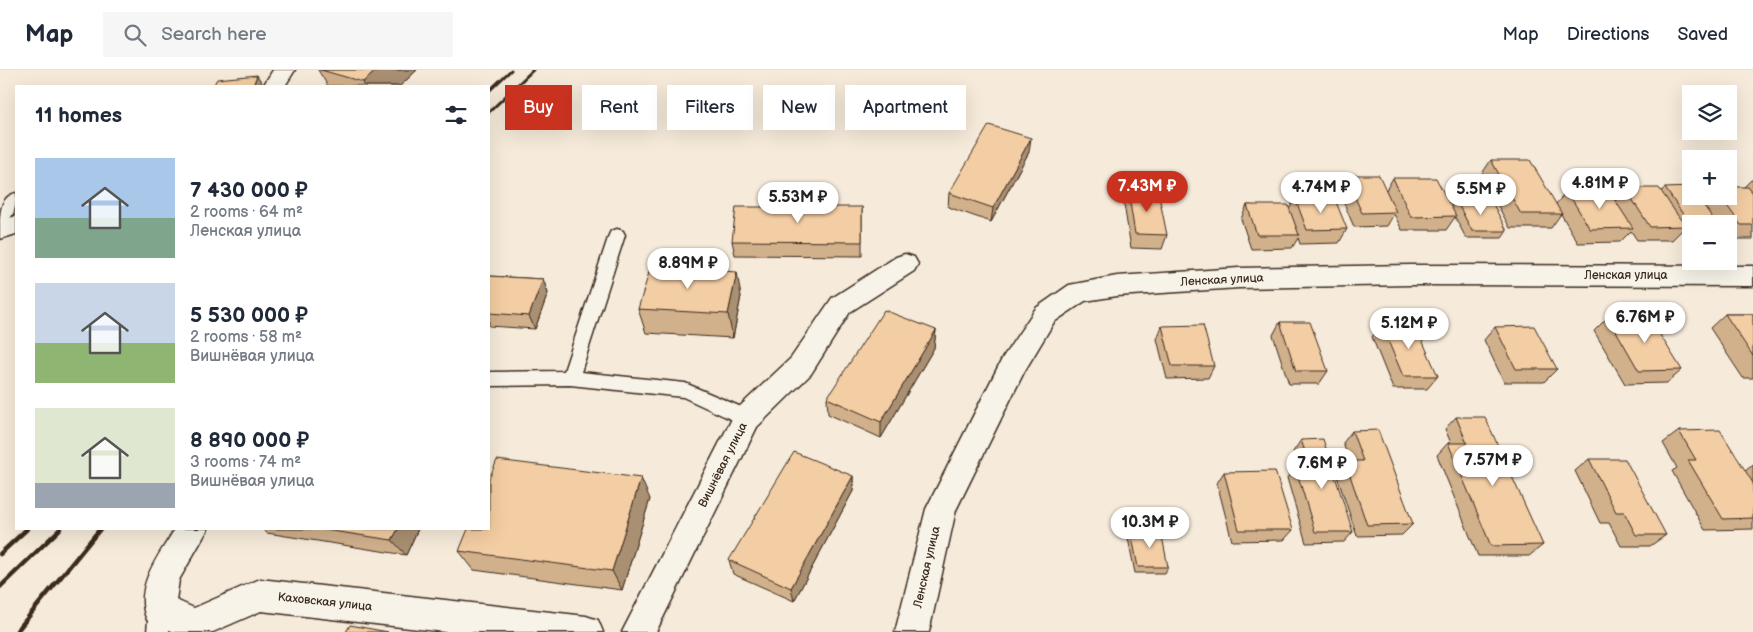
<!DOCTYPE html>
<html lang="en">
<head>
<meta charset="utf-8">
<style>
	body { margin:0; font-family:"Balsamiq Sans",sans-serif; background:#f6f6f7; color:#1f2937; height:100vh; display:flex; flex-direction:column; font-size:19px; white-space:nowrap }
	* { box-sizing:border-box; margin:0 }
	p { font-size:16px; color:#747a83 }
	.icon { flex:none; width:28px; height:28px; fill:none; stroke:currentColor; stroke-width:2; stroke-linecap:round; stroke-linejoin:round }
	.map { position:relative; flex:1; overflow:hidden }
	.side { position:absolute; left:15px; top:15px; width:475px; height:445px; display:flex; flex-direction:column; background:#fff; border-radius:0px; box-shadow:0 5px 20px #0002 }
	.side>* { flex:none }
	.top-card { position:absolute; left:505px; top:15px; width:475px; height:45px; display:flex; gap:10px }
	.fabs { position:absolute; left:1682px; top:15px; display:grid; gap:10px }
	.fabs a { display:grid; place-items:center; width:55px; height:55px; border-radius:0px; background:#fff; box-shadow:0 5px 20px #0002; font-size:25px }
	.price { position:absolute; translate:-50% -42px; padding:0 11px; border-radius:18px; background:#fff; color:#222; font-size:16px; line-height:32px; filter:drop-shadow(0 1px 2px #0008) }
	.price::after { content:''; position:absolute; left:50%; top:30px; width:15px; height:11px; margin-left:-8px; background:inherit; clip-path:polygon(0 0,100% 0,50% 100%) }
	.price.selected { background:#c8321e; color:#fff }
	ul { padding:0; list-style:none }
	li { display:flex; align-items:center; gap:15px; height:125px; padding:0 20px }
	li span { display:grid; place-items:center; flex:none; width:140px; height:100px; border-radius:0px; color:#555 }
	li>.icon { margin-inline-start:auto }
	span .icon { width:60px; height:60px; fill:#fffc; stroke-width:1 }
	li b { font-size:21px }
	h2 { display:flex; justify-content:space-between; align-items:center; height:60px; padding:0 20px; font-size:21px }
	.pill { padding:0 18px; border-radius:0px; background:#fff; box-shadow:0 5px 20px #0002; font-size:18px; line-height:45px }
	.pill.selected { background:#c8321e; color:#fff }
	header { display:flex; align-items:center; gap:30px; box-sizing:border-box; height:70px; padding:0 25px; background:#fff; border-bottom:1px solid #e0e1e3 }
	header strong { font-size:24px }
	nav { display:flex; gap:28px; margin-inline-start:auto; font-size:18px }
	.search { width:350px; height:45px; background:#f6f6f7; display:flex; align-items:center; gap:12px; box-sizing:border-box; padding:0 18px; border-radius:0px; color:#747a83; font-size:19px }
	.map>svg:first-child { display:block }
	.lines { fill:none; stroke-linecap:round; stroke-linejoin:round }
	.lane-casing { stroke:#3b2a1e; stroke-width:3 }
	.street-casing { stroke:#3b2a1e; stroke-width:3 }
	.lane { fill:#f7f3e8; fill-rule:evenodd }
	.street { fill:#f7f3e8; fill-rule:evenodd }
	.rail-far1 { stroke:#3b2a1e; stroke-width:3 }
	.rail { stroke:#3b2a1e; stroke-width:4.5 }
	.wall { fill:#d1b08c; stroke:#3b2a1e }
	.shaded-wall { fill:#aa9072; stroke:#3b2a1e }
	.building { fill:#f3cda3; stroke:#3b2a1e }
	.labels { text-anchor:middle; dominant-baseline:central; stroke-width:4; stroke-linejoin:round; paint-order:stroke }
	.street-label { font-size:12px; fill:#3b2a1e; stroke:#f7f3e8 }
</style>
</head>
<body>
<header>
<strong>Map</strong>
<div class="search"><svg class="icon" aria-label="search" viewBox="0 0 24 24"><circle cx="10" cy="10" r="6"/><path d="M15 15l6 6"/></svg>Search here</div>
<nav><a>Map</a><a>Directions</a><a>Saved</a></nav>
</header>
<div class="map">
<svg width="1753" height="562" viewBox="0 0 1753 562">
	<rect width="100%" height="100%" fill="#f6ebda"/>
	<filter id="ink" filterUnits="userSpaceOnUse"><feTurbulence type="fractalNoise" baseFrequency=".02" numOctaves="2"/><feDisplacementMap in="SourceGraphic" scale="10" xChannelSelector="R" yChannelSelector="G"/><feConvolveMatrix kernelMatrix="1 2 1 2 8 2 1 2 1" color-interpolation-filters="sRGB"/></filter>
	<g filter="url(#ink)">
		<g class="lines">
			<defs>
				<path id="lane" d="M16,123C16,136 15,150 0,155C0,142 1,126 16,123Z
					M617,159L623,161L625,165L581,302L685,313L753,342L756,348L753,354L747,356L741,354L683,327L570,315L489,316V302L564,301L609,165L611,161Z
					M159,529L166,532L169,539V562H147L149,539L152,532Z"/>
				<path id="street" d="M273,0H295L285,16H263Z
					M16,146V164L0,169V151Z
					M905,184L914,187L918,194L914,201L850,242L811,304L757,357L656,562H622L737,339L791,288L832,228L896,187Z
					M1411,195L1753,196V216L1411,215L1239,218L1117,226L1085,231L1054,252L1024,302L956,440L929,562H895L926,439L1003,287L1036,238L1069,215L1117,206L1239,198Z
					M175,459H208L179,510L176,530L194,538L260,509L586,546L598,550L603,562H445L261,541L213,562H174L147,550C133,518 158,486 175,459Z"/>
			</defs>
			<!-- lane casing -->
			<use href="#lane" class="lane-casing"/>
			<!-- street casing -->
			<use href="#street" class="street-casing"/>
			<!-- lane -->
			<use href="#lane" class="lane"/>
			<!-- street -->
			<use href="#street" class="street"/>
			<!-- rail-far1 -->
			<path class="rail-far1" d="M489,21L511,0
				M489,42L533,0"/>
			<!-- rail -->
			<path class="rail" d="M0,484L27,459
				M0,517L60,459
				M16,562L100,459"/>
		</g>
		<!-- wall -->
		<path class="wall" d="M318,0H417L400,16H328Z
			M1029,82L991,152L948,137L949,123Z
			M1491,90L1556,134L1567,121L1615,130L1625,118L1661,121L1665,118L1701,131L1705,126H1729L1744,117L1751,110H1753V169H1729V154H1691V164H1685L1682,160L1672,170H1637L1631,161L1620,172L1578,173L1561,144L1551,158H1510L1481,105Z
			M1345,105L1386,120L1393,108L1451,137L1456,130L1507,161L1502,168H1466L1455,147L1446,160H1402L1394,144L1387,156L1354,157L1338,119Z
			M1128,120L1167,165L1162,179L1131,178L1124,134Z
			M1295,128L1347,159L1339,173L1300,174L1298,168L1292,178L1251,179L1241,149L1247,135L1290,138Z
			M862,137V186L735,185L732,171Z
			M489,206L543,209L548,223L535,259L489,256Z
			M741,226L733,268L646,263L638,239Z
			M1725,244H1753V308H1743L1710,258Z
			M1608,247L1682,300L1667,313L1625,314L1594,261Z
			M1280,252L1328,301L1319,314H1289L1273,265Z
			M1381,254L1438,306L1427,319H1393L1372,267Z
			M1162,256L1214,296L1208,308L1167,309L1157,269Z
			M1495,257L1557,299L1544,312H1504L1484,270Z
			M936,260L934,278L881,368L828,344L827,328Z
			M1456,347L1543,475L1529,486H1478L1437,385L1448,373H1451L1445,359Z
			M1352,361L1413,454L1402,465L1357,466L1336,403L1345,391H1349L1343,373Z
			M1679,361L1745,401L1753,395V459L1705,460L1672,401L1677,398L1663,373Z
			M1301,370L1353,462L1344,472L1306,473L1287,408L1295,396H1298L1293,382Z
			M1589,389L1666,465L1650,476H1621L1609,453H1600L1575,401Z
			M1224,402L1293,460L1284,470L1232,471L1217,413Z
			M853,406V421L794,531L733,504L729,490Z
			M650,429L622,520L474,500L459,481Z
			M262,459H418L406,485L267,463Z
			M1131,462L1168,497L1165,503H1135L1128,468Z"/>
		<!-- shaded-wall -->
		<path class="shaded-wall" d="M377,0H417L400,16H365L363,12Z
			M257,5L262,13L261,16H253Z
			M1031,68L1029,82L991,152L993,138Z
			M737,202L741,226L733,268L728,244Z
			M543,209L548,223L535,259L529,246Z
			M936,260L934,278L881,368V352Z
			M853,406V421L794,531L791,518Z
			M641,408L650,429L622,520L612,501Z
			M398,459H418L406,485L392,470Z"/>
		<!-- building -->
		<path class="building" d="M321,0H377L363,12Z
			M257,5L253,16H213L217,9Z
			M989,55L1031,68L993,138L949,123Z
			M1491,90H1530L1562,144H1521Z
			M1345,105H1379L1396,142L1362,143Z
			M1393,108H1436L1456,146L1411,147Z
			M1691,117V126H1697L1717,154H1691V156L1665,118Z
			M1729,117H1748L1753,123V155H1741L1720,126H1729Z
			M1625,118H1659L1685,156L1650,157Z
			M1128,120L1158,121L1167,165L1135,164Z
			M1567,121H1609L1633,158L1590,159Z
			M1334,127L1347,159L1307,160L1295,128Z
			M1456,130H1491L1507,161H1472Z
			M1247,135H1288L1299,165H1257Z
			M736,137H862V172L732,171Z
			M651,196L737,202L728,244L638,239Z
			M489,206L543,209L529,246L489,243Z
			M884,240L936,260L881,352L827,328Z
			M1725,244H1753V286Z
			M1608,247H1649L1682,300L1639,301Z
			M1280,252H1310L1328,301H1296Z
			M1381,254H1415L1438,306H1403Z
			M1203,255L1214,296H1172L1162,256Z
			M1534,256L1557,299H1516L1495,257Z
			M1456,347H1485L1543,475L1491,476L1448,373H1467Z
			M1378,360L1413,454L1367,455L1345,391H1363L1352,361Z
			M1720,360L1753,413V448L1723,449L1688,390H1696L1679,361Z
			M1323,369L1353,462H1315L1295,396H1310L1301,370Z
			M794,382L853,406L791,518L729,490Z
			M1589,389H1625L1666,465H1636L1624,442H1616Z
			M497,390L641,408L612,501L459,481L468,459H489V409Z
			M1275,401L1293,460H1239L1224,402Z
			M319,459H398L392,470Z
			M1161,461L1168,497H1138L1131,462Z
			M350,555L388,562H346Z"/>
	</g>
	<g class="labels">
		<!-- street labels -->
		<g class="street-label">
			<text x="1626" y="205">Ленская улица</text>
			<text transform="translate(1222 210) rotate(-3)">Ленская улица</text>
			<text transform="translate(723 395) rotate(-63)">Вишнёвая улица</text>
			<text transform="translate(927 497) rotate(-77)">Ленская улица</text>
			<text transform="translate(325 532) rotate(6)">Каховская улица</text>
		</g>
	</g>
</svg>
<div class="fabs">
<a><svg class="icon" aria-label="layers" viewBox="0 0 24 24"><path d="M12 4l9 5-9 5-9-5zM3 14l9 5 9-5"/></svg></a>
<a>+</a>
<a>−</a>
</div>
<b class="price" style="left:1600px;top:140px">4.81M ₽</b>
<b class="price selected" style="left:1147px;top:143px">7.43M ₽</b>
<b class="price" style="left:1321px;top:144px">4.74M ₽</b>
<b class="price" style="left:1481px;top:146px">5.5M ₽</b>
<b class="price" style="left:798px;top:154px">5.53M ₽</b>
<b class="price" style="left:688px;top:220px">8.89M ₽</b>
<b class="price" style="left:1645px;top:274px">6.76M ₽</b>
<b class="price" style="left:1409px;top:280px">5.12M ₽</b>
<b class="price" style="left:1493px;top:417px">7.57M ₽</b>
<b class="price" style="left:1322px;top:420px">7.6M ₽</b>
<b class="price" style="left:1150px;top:479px">10.3M ₽</b>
<div class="top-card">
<a class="pill selected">Buy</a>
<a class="pill">Rent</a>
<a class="pill">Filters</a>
<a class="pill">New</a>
<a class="pill">Apartment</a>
</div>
<section class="side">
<h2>11 homes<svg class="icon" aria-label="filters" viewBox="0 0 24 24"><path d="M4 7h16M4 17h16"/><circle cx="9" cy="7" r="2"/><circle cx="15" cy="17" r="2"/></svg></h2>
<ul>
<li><span style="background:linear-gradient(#a9c7e8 60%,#7fa58c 0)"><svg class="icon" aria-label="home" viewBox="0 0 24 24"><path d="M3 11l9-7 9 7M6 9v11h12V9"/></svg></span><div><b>7 430 000 ₽</b><p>2 rooms · 64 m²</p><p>Ленская улица</p></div></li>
<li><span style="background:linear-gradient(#c9d6e8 60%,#8fb573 0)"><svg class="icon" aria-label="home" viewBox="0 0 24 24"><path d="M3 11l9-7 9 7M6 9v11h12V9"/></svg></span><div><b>5 530 000 ₽</b><p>2 rooms · 58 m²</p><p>Вишнёвая улица</p></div></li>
<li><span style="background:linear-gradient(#dfe7d0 75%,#9aa5b1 0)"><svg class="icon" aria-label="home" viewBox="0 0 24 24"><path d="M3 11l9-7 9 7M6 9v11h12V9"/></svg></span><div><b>8 890 000 ₽</b><p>3 rooms · 74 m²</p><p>Вишнёвая улица</p></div></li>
</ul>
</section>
</div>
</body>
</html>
